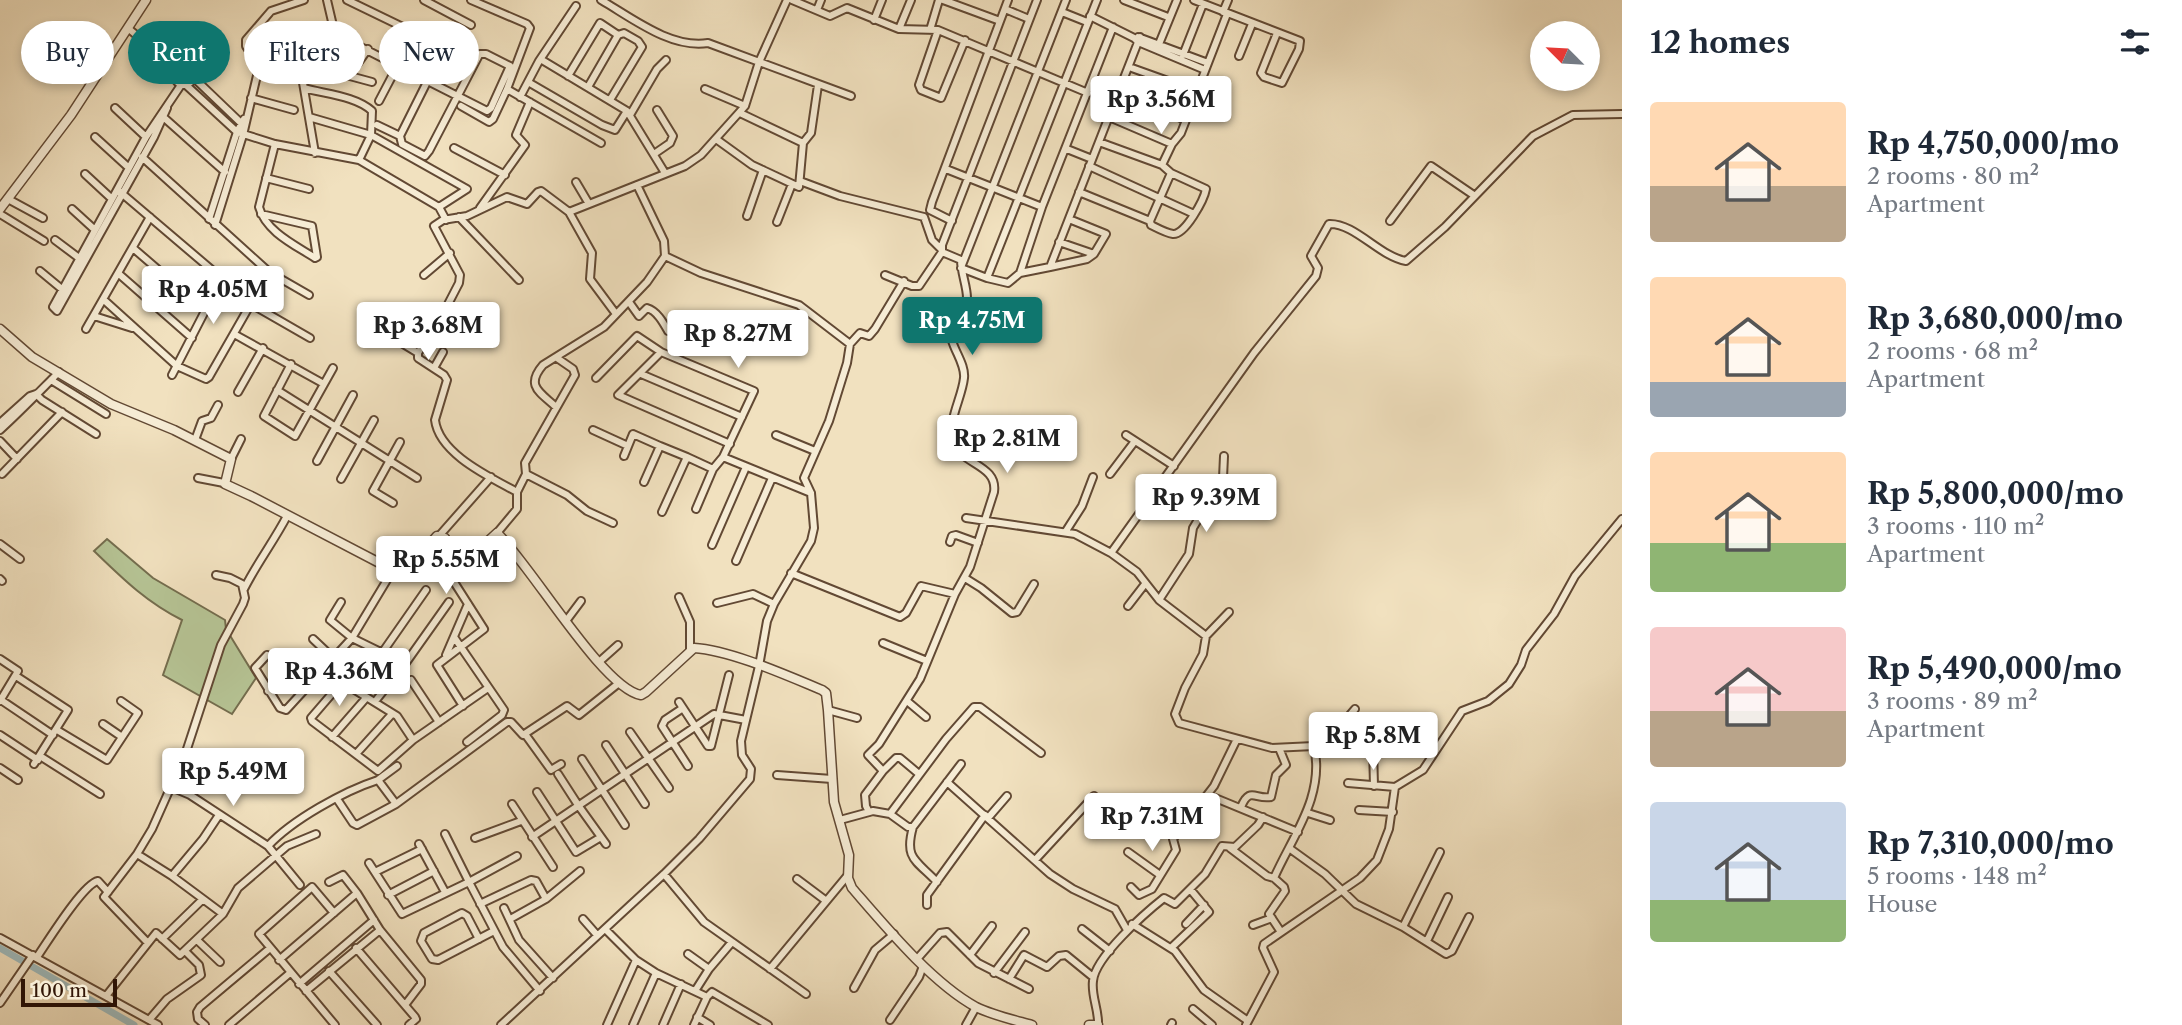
<!DOCTYPE html>
<html lang="en">
<head>
<meta charset="utf-8">
<style>
	body { margin:0; font-family:"Libre Caslon Text",serif; background:#f2f2f3; color:#1f2937; height:100vh; display:flex; flex-direction:column; font-size:26px; white-space:nowrap }
	* { box-sizing:border-box; margin:0 }
	p { font-size:23px; color:#747a83 }
	.icon { flex:none; width:38px; height:38px; fill:none; stroke:currentColor; stroke-width:2; stroke-linecap:round; stroke-linejoin:round }
	.map { position:relative; flex:1; overflow:hidden }
	.panel { display:flex; flex-direction:column; background:#fff; width:560px }
	.panel>* { flex:none }
	.banner { position:absolute; left:21px; top:21px; width:665px; height:63px; display:flex; gap:14px }
	.needle { width:46px; rotate:294deg }
	.fabs { position:absolute; left:1530px; top:21px; display:grid; gap:14px }
	.fabs a { display:grid; place-items:center; width:70px; height:70px; border-radius:50%; background:#fff; box-shadow:0 4px 10px #0003; font-size:35px }
	.scale { position:absolute; left:21px; bottom:18px; width:96px; box-sizing:border-box; padding-left:7px; border:4px solid #321606; border-top:0; font-size:19px; line-height:24px; white-space:nowrap; color:#321606; -webkit-text-stroke:5px #f6ecd5; paint-order:stroke }
	.price { position:absolute; translate:-50% -60px; padding:0 16px; border-radius:7px; background:#fff; color:#222; font-size:23px; line-height:46px; filter:drop-shadow(0 2px 4px #0008) }
	.price::after { content:''; position:absolute; left:50%; top:42px; width:21px; height:16px; margin-left:-10px; background:inherit; clip-path:polygon(0 0,100% 0,50% 100%) }
	.price.active { background:#0f766e; color:#fff }
	ul { padding:0; list-style:none }
	li { display:flex; align-items:center; gap:21px; height:175px; padding:0 28px }
	li span { display:grid; place-items:center; flex:none; width:196px; height:140px; border-radius:7px; color:#555 }
	li>.icon { margin-inline-start:auto }
	span .icon { width:84px; height:84px; fill:#fffc; stroke-width:1 }
	li b { font-size:30px }
	h2 { display:flex; justify-content:space-between; align-items:center; height:84px; padding:0 28px; font-size:30px }
	.chip { padding:0 24px; border-radius:32px; background:#fff; box-shadow:0 4px 10px #0003; font-size:24px; line-height:63px }
	.chip.active { background:#0f766e; color:#fff }
	main { display:flex; flex:1; min-height:0 }
	.map>svg:first-child { display:block }
	.green { fill:#b6c495; stroke:#746d4e; stroke-width:2 }
	.lines { fill:none; stroke-linecap:round; stroke-linejoin:round }
	.canal { stroke:#9fbbbd; stroke-width:7 }
	.minor-casing { stroke:#624934; stroke-width:10 }
	.tertiary-casing { stroke:#624934; stroke-width:11 }
	.minor { stroke:#f6ecd5; stroke-width:6 }
	.tertiary { stroke:#f6ecd5; stroke-width:8 }
</style>
</head>
<body>
<main>
<div class="map">
<svg width="1622" height="1025" viewBox="0 0 1622 1025">
	<rect width="100%" height="100%" fill="#f1e1bf"/>
	<filter id="stains"><feTurbulence type="fractalNoise" baseFrequency=".00286" numOctaves="4"/><feColorMatrix values="0 0 0 0 .2 0 0 0 0 .09 0 0 0 0 .02 0 0 0 .5 -.17"/></filter>
	<radialGradient id="worn" r=".72"><stop offset=".6" stop-color="#630" stop-opacity="0"/><stop offset="1" stop-color="#630" stop-opacity=".3"/></radialGradient>
	<!-- green -->
	<path class="green" d="M107,539L153,578L225,620L226,629L256,678L232,714L163,675L182,620C146,602 122,578 94,551Z"/>
	<g class="lines">
		<!-- canal -->
		<path class="canal" d="M0,948L134,1025"/>
		<defs>
			<path id="minor" d="M327,0L334,30L339,36C388,61 438,86 487,111L491,108L510,66L486,54H480L479,55L429,151L425,156L402,144L400,136L377,125
				M347,0L411,31L410,42L379,101
				M424,0L471,25
				M601,0C632,18 671,49 708,43L851,96
				M792,0L830,16L847,8L899,29L938,30L1088,93
				M943,0L1000,21
				M1124,0L1168,17
				M1194,0L1300,41L1299,49L1282,83L1264,77L1261,73L1277,33
				M1005,9L1029,19
				M817,10L821,0
				M1062,12L1087,22
				M1223,12L1228,0
				M1090,16L1134,38L1138,42L1205,70
				M874,20L882,0
				M129,29L141,39L149,41L180,68
				M899,29L911,0
				M930,30L939,0
				M938,30L919,85L921,90L941,98L965,40
				M337,34L341,59L350,65L358,63L368,49
				M1138,37L1208,63
				M141,39L145,49L174,75
				M1159,44L1177,0
				M1183,55L1203,4
				M1239,56L1252,24
				M542,60L627,111L665,173
				M175 76a9 9 0 1 1 18 0a9 9 0 1 1-18 0Z
				M1129,67L1196,91
				M268,68L293,43
				M290,74L259,67L246,46V40L271,11L304,0
				M568,76L600,23L618,35L624,33L638,41L642,47L610,100
				M193,77L242,124
				M528,82L602,125L615,130L627,111
				M186,85L237,132L275,144L359,160L439,207L446,220
				M588,87L618,35
				M304,88C325,94 356,96 372,111L371,135L309,117
				M507,89L601,143
				M705,89L745,106
				M1119,91L1185,120
				M520,97L539,61L576,6
				M251,98L294,110
				M461,106L489,122L493,119L507,89L530,28L527,24L471,0
				M115,108L146,137
				M167,108L154,137L57,311L53,307L146,137L181,85
				M740,113L803,143
				M161,115L225,172
				M630,115L657,69L666,60
				M1109,117L1172,144
				M400,136L449,38
				M95,137L129,168
				M716,139L752,165L799,187L803,143L811,133L818,85
				M1099,142L1162,165
				M454,148L505,175
				M1067,149L1092,159
				M315,153L302,77L306,66L309,65L372,82
				M654,154L670,143L673,136L657,110
				M142,157L269,272L309,295
				M359,160L371,135L467,189L439,207
				M1089,166L1194,214
				M946,169L1042,207
				M85,174L112,199
				M266,178L309,189
				M800,181L840,196L924,217L932,240L941,249
				M576,182L589,204
				M637,185L664,241L665,256L701,273L799,305L850,344
				M119,191L219,276L221,280L172,375
				M1079,192L1150,221L1151,225C1157,228 1166,233 1173,234C1185,235 1204,200 1206,189L1171,173
				M8,199L43,218
				M480,208L525,145L516,135L530,102
				M72,209L95,230
				M569,212L685,166L701,155L745,106L759,62L787,0
				M0,214L44,241
				M261,214L312,226L317,257L315,258C295,245 266,232 259,207L275,144
				M747,216L763,170
				M459,217L519,280
				M209,219L237,132L244,119
				M952,221L930,210L932,202L1008,0
				M1150,221L1171,173L1162,165L1172,144L1181,133L1227,14
				M1390,221L1431,166L1475,196
				M777,222L792,184
				M215,225L243,135L259,67
				M55,240L83,261
				M1059,242L1094,254
				M133,248L206,311
				M962,265L1066,0
				M1050,267L1087,259L1094,254L1106,234L1069,219
				M961,268L987,278L1008,283L1020,273L1042,207L1113,27
				M40,271L63,290
				M1020,273L1050,267L1140,37
				M119,274L192,338
				M424,275L450,253
				M885,275L912,286H919L942,252V245L1037,0
				M987,278L1097,0
				M104,300L177,366L206,379L209,377L269,272
				M629,302L639,316L647,308C657,311 663,322 668,331
				M251,304L310,338
				M444,312L459,283L460,275L434,226L443,220L467,216L507,197L527,204L538,192L541,191L569,212L592,253L590,279L616,314
				M94,316L132,328
				M86,329L150,217
				M234,334L324,384
				M390,336L418,353L444,312L465,320
				M661,352L618,395L730,444
				M418,353V358L444,375L447,380L435,420C439,454 490,477 517,492
				M291,364L264,416L295,436L333,368
				M434,368L443,352
				M641,374L742,417
				M596,378L637,336L661,352L754,391L723,457L811,493
				M51,380L106,414
				M277,390L417,478
				M238,392L263,348
				M36,394L42,400L96,434
				M556,407C540,392 525,386 543,365L604,327L647,282L665,256
				M0,423L30,396L36,394
				M0,430C21,411 39,392 59,372
				M593,430L628,446
				M776,435L815,451
				M1126,435L1174,466
				M195,440L202,421L211,418L218,405
				M0,441L17,459
				M624,456L633,434L660,446
				M231,459L241,439
				M317,461L353,395
				M2,474L62,412
				M526,474L567,495L587,511L613,523
				M1110,474L1135,441
				M198,478L224,483
				M341,479L374,420
				M644,482L660,446L687,457
				M393,503L373,491L400,442
				M696,509L713,469L723,457
				M662,512L687,457L713,469
				M966,518L1075,534L1111,553L1137,572L1159,600L1206,636L1203,654L1185,688L1175,714L1179,723L1272,748L1314,746L1327,742L1355,709
				M1066,531L1082,506L1093,477
				M497,533L517,509V492L526,474L525,463L575,375L573,369L557,358
				M439,536L491,477
				M950,542L952,536L956,535L978,543
				M0,544L20,559
				M712,545L746,467
				M1111,553L1254,353L1316,276L1318,268L1311,256L1329,224C1355,223 1380,257 1406,261L1445,227L1533,136L1573,115L1622,114
				M736,561L772,478
				M461,566L456,573L454,582L484,629L437,665L463,706
				M791,573L900,617L906,613L921,586L955,594
				M965,578L981,588L1012,613L1017,612L1034,584
				M0,579L2,581
				M244,589C257,563 274,541 287,516
				M679,597L690,622V650
				M1159,600L1189,554L1193,528L1223,478L1224,456
				M341,602L330,620L352,638L405,664L377,699
				M717,603L753,594L774,604
				M1128,606L1145,584
				M566,621L581,601
				M1206,636L1229,612
				M454,637L504,710L502,715L467,742
				M313,639L332,657
				M883,643L927,661
				M267,655L255,668L280,708L286,710L352,638L393,570
				M446,655L468,604
				M0,659L18,671L0,701
				M297,659L316,675
				M599,662L618,645
				M405,664L449,602
				M16,676L68,710L34,764
				M411,680L439,722
				M355,686L382,653L426,590
				M268,691L289,669
				M1,700L53,735
				M907,701L926,717
				M679,702L708,746H711L729,675
				M683,708L665,720L662,726L688,766
				M828,710L857,718
				M103,724L122,737
				M57,730L107,760L138,713L121,701
				M630,732L669,788
				M525,734L551,770L561,764
				M0,735L38,760
				M332,737L366,698
				M413,740L397,716L342,682L311,718L312,721L378,771L413,740L488,688
				M606,745L645,804
				M1373,747L1374,786
				M356,754L392,714
				M40,756L100,794
				M582,759L625,825
				M0,768L18,780
				M883,771L896,758H900L919,774
				M558,774L578,805L606,844
				M777,775L832,779
				M378,780L397,766
				M947,782L1050,874L1073,889L1115,909L1127,930
				M1348,783L1395,787
				M171,787L190,795L268,846L300,885
				M537,792L576,852L601,837
				M1208,795L1298,832
				M337,799L353,823L357,825L396,804L507,722H511L523,735L567,706L579,715L619,683
				M512,804L553,867
				M1241,807C1250,786 1255,800 1271,797L1276,775L1286,765L1279,748
				M1163,810L1184,825
				M1359,810L1393,812
				M869,812L866,806L865,795L883,771L868,755L879,744L920,679L955,594L970,567L994,492C998,464 960,465 953,441C947,421 962,398 964,378C966,361 947,344 951,326C954,316 966,308 967,298C967,286 961,273 961,260L942,252
				M1308,813L1330,820
				M890,814L908,827H913L961,764
				M988,818L1007,796
				M840,820L873,811L890,814L946,739L974,707H980L1041,753
				M913,827C904,859 916,860 937,882
				M445,834L469,882L517,856
				M532,837L714,714L746,720
				M475,838L521,821
				M419,844L445,892
				M268,846C292,820 344,791 378,780L396,804
				M1230,848L1267,876L1274,878
				M1289,848L1325,874L1356,904L1403,927L1446,954L1452,951L1469,917
				M1128,852L1160,875
				M137,854L172,876L203,839L219,815
				M1035,860L1094,796
				M369,863L402,914L469,882L503,947L540,991
				M375,872L422,849
				M664,874L704,922L806,994
				M172,876L203,899
				M797,879L825,900
				M1131,887L1139,895L1152,889L1176,850L1173,839L1214,786L1237,739
				M357,893L380,930L421,980V984L405,1005
				M388,895L434,871
				M480,904L531,880L536,881L546,899
				M927,905V895L985,815
				M504,908L519,940L553,978
				M334,913L312,887L259,934L335,1025
				M512,918L546,899L580,871
				M583,919L597,935
				M1132,924L1175,951L1204,990L1248,1021
				M1186,924L1204,905
				M1253,925L1272,918
				M1403,927L1440,852
				M605,929L636,960L607,1025
				M1082,929L1110,951
				M1281,932L1269,914L1285,891L1284,887L1274,878C1293,835 1325,796 1314,746
				M0,938L158,1025
				M162,939L203,899L223,914
				M479,939L467,916L462,913L424,933L421,941L432,959L438,960L494,931
				M197,940L220,962
				M1427,941L1448,897
				M147,942L104,897L137,854L152,829L185,755L221,645L243,604L245,598L242,584L230,578L216,575
				M356,948L415,1017L416,1019L409,1025
				M1171,948L1209,912L1190,889
				M688,954L709,969
				M970,955L992,926
				M37,957C48,941 83,884 98,881L108,892
				M917,959L940,933L947,932L978,963L1029,989
				M279,960L357,893L343,875L329,882
				M636,960L656,973L707,997
				M770,969L848,875
				M329,971L377,1025
				M994,973L1025,932
				M1009,979L1024,955L1047,967L1059,956L1066,955L1093,977
				M299,984L374,920
				M854,988L875,950L894,934
				M306,991L380,930
				M695,991L709,969L732,942
				M106,996L156,933L180,955L223,914L238,888L287,846L316,834
				M0,1003L33,955
				M1193,1009L1212,1025
				M697,1017L710,1025
				M149,1020L167,999L201,975L199,965L185,951
				M890,1020L919,977L923,966
				M205,1025L198,1019L197,1012L200,1007L269,949
				M229,1025L290,973
				M501,1025L664,874L699,839L750,779L751,769L742,755L741,741L759,666L767,621L774,604L811,541L814,528L811,493L804,478L829,421L847,363L850,344L860,333L869,336L875,329L904,281
				M633,1025L656,973
				M663,1025L681,984
				M694,1025L707,997L712,992L768,1025
				M966,1025L976,1007
				M1098,1025C1099,1010 1091,996 1093,981C1095,957 1145,913 1164,898L1175,904L1205,874L1222,846L1235,847L1258,825L1263,817
				M1171,1025L1172,1023
				M1246,1025L1274,972L1263,948L1264,944L1360,878L1377,860L1389,829L1395,787L1423,770L1462,711L1488,701L1509,684L1521,665L1526,650L1554,614L1575,576L1622,519"/>
			<path id="tertiary" d="M0,209L71,115L146,0
				M0,329L32,357L111,404L174,430L231,459L225,484L251,496L393,570H407L437,536L445,538L461,566L497,533C531,565 602,688 641,695L646,692L694,648C730,650 788,676 822,690L826,693L828,710L834,802L849,855L848,878L852,888C885,926 932,983 976,1007C992,1015 1014,1020 1032,1025
				M1089,1025H1098"/>
		</defs>
		<!-- minor casing -->
		<use href="#minor" class="minor-casing"/>
		<!-- tertiary casing -->
		<use href="#tertiary" class="tertiary-casing"/>
		<!-- minor -->
		<use href="#minor" class="minor"/>
		<!-- tertiary -->
		<use href="#tertiary" class="tertiary"/>
	</g>
	<rect width="100%" height="100%" filter="url(#stains)"/>
	<rect width="100%" height="100%" fill="url(#worn)"/>
</svg>
<div class="fabs">
<a><svg class="needle" viewBox="-14 -14 28 28"><path d="M0-13l5 13h-10z" fill="#e53935"/><path d="M0 13l5-13h-10z" fill="#747a83"/></svg></a>
</div>
<div class="scale">100 m</div>
<b class="price" style="left:1161px;top:136px">Rp 3.56M</b>
<b class="price" style="left:213px;top:326px">Rp 4.05M</b>
<b class="price active" style="left:972px;top:357px">Rp 4.75M</b>
<b class="price" style="left:428px;top:362px">Rp 3.68M</b>
<b class="price" style="left:738px;top:370px">Rp 8.27M</b>
<b class="price" style="left:1007px;top:475px">Rp 2.81M</b>
<b class="price" style="left:1206px;top:534px">Rp 9.39M</b>
<b class="price" style="left:446px;top:596px">Rp 5.55M</b>
<b class="price" style="left:339px;top:708px">Rp 4.36M</b>
<b class="price" style="left:1373px;top:772px">Rp 5.8M</b>
<b class="price" style="left:233px;top:808px">Rp 5.49M</b>
<b class="price" style="left:1152px;top:853px">Rp 7.31M</b>
<div class="banner">
<a class="chip">Buy</a>
<a class="chip active">Rent</a>
<a class="chip">Filters</a>
<a class="chip">New</a>
</div>
</div>
<section class="panel">
<h2>12 homes<svg class="icon" aria-label="filters" viewBox="0 0 24 24"><path d="M4 7h16M4 17h16"/><circle cx="9" cy="7" r="2"/><circle cx="15" cy="17" r="2"/></svg></h2>
<ul>
<li><span style="background:linear-gradient(#ffd9b3 60%,#b9a48a 0)"><svg class="icon" aria-label="home" viewBox="0 0 24 24"><path d="M3 11l9-7 9 7M6 9v11h12V9"/></svg></span><div><b>Rp 4,750,000/mo</b><p>2 rooms · 80 m²</p><p>Apartment</p></div></li>
<li><span style="background:linear-gradient(#ffd9b3 75%,#9aa5b1 0)"><svg class="icon" aria-label="home" viewBox="0 0 24 24"><path d="M3 11l9-7 9 7M6 9v11h12V9"/></svg></span><div><b>Rp 3,680,000/mo</b><p>2 rooms · 68 m²</p><p>Apartment</p></div></li>
<li><span style="background:linear-gradient(#ffd9b3 65%,#8fb573 0)"><svg class="icon" aria-label="home" viewBox="0 0 24 24"><path d="M3 11l9-7 9 7M6 9v11h12V9"/></svg></span><div><b>Rp 5,800,000/mo</b><p>3 rooms · 110 m²</p><p>Apartment</p></div></li>
<li><span style="background:linear-gradient(#f6c9c9 60%,#b9a48a 0)"><svg class="icon" aria-label="home" viewBox="0 0 24 24"><path d="M3 11l9-7 9 7M6 9v11h12V9"/></svg></span><div><b>Rp 5,490,000/mo</b><p>3 rooms · 89 m²</p><p>Apartment</p></div></li>
<li><span style="background:linear-gradient(#c9d6e8 70%,#8fb573 0)"><svg class="icon" aria-label="home" viewBox="0 0 24 24"><path d="M3 11l9-7 9 7M6 9v11h12V9"/></svg></span><div><b>Rp 7,310,000/mo</b><p>5 rooms · 148 m²</p><p>House</p></div></li>
</ul>
</section>
</main>
</body>
</html>
